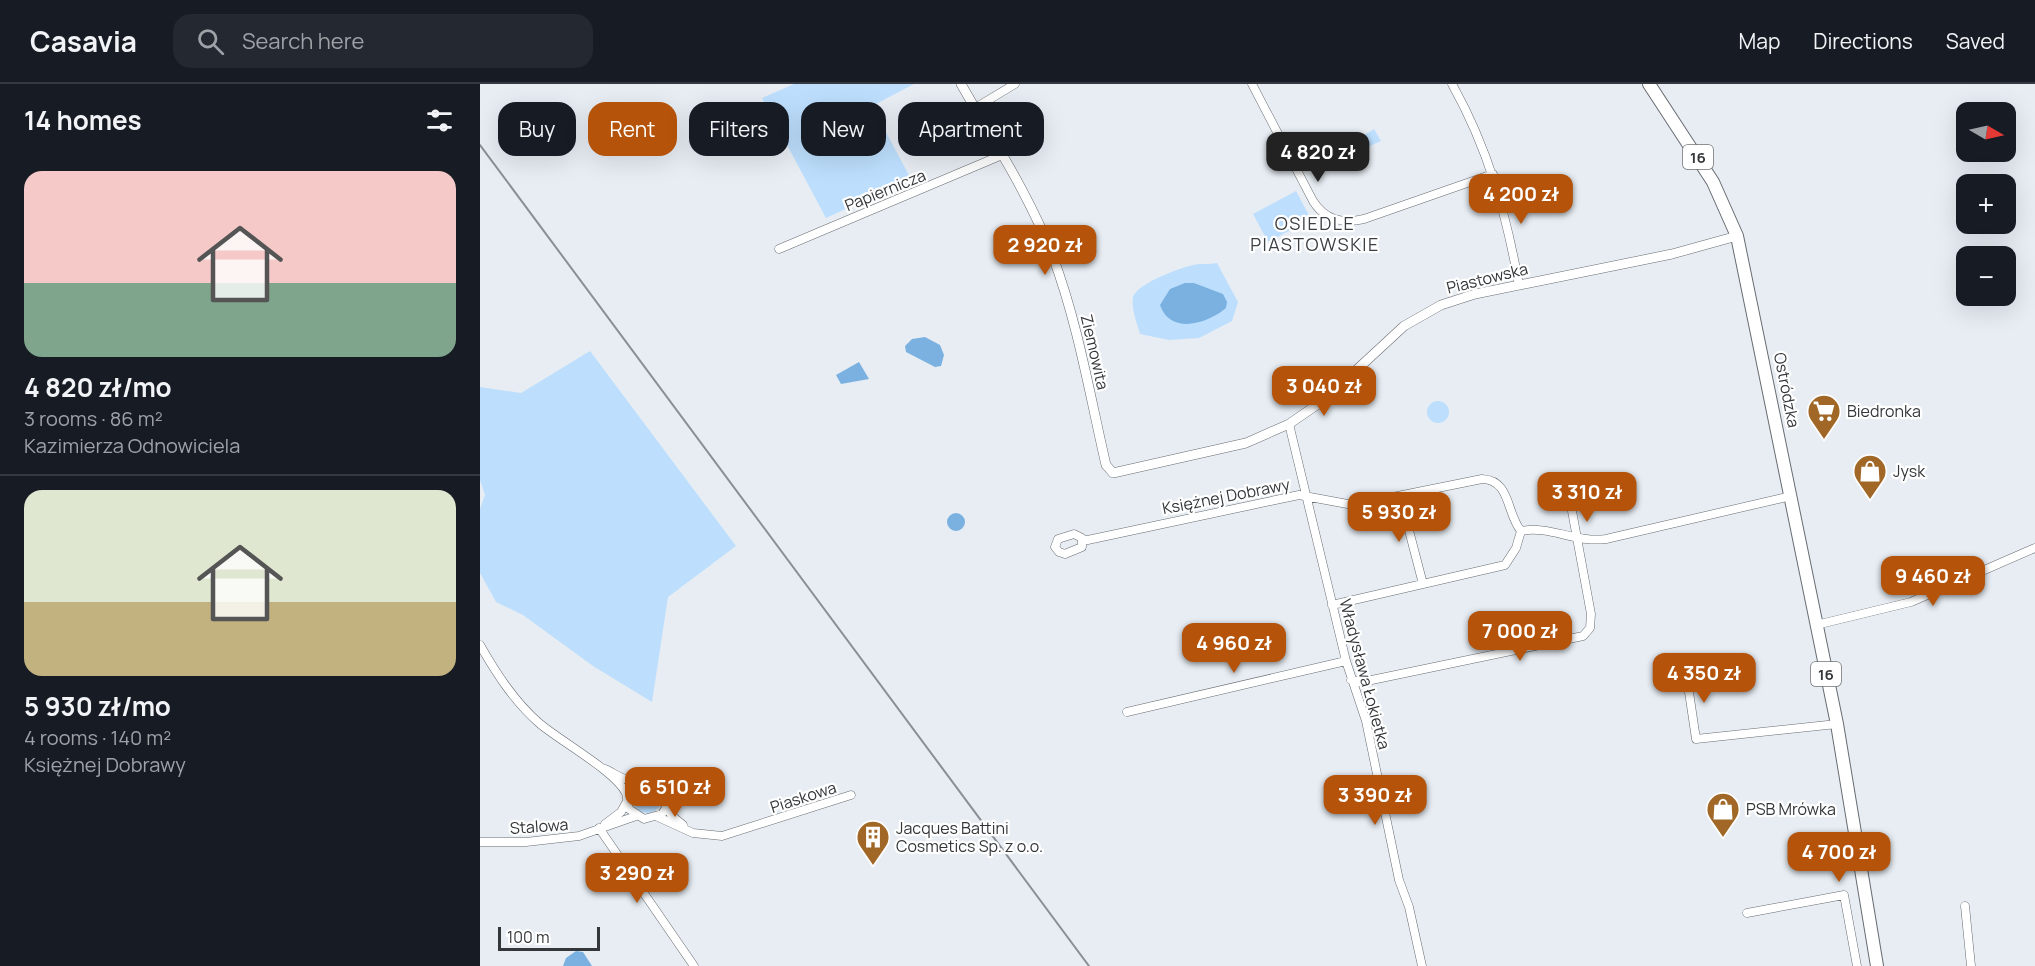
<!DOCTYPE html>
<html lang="en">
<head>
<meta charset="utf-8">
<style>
	body { margin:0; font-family:Manrope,sans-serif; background:#242831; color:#f1f3f6; height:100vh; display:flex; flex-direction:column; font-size:22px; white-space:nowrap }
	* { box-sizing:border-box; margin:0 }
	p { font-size:20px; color:#9ea1a6 }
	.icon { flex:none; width:33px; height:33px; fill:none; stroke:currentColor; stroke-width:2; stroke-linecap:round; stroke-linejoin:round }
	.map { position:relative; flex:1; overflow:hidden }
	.panel { display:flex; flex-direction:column; background:#171b24; width:480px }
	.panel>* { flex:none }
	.top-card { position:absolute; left:18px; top:18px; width:570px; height:54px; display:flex; gap:12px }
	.needle { width:39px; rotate:99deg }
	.fabs { position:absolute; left:1476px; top:18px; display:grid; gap:12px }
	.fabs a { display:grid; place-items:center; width:60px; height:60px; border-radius:12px; background:#171b24; box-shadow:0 6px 24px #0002; font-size:30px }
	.scale { position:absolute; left:18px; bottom:15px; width:102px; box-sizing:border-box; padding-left:6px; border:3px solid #343739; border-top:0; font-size:16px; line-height:21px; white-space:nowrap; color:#343739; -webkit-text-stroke:4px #fff; paint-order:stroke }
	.price { position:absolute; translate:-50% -51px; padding:0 14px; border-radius:12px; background:#b45309; color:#fff; font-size:20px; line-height:39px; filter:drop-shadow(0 2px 3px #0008) }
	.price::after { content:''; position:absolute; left:50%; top:36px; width:18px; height:14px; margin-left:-9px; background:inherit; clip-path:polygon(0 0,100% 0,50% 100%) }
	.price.current { background:#222; color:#fff }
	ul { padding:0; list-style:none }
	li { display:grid; align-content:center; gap:12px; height:318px; padding:0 24px }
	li+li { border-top:2px solid #363941 }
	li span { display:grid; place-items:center; height:186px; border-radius:18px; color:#555 }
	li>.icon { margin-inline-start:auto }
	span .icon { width:108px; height:108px; fill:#fffc; stroke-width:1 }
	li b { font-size:26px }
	h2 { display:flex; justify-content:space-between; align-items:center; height:72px; padding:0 24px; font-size:26px }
	.chip { padding:0 21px; border-radius:18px; background:#171b24; box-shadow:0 6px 24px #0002; font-size:21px; line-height:54px }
	.chip.current { background:#b45309; color:#fff }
	header { display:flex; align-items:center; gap:36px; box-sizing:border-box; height:84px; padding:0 30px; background:#171b24; border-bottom:2px solid #363941 }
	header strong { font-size:28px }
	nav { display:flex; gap:33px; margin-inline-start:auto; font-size:21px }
	.search { width:420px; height:54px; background:#242831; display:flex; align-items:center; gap:15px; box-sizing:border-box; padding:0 21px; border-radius:18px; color:#9ea1a6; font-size:22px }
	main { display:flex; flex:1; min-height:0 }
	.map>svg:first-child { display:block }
	.green { fill:#bddffd }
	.water { fill:#7ab1e0 }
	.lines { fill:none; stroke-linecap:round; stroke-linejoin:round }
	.minor-casing { stroke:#676c71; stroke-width:9 }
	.tertiary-casing { stroke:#676c71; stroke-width:10 }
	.primary-casing { stroke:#676c71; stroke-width:14 }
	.minor { stroke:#fff; stroke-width:8 }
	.tertiary { stroke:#fff; stroke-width:9 }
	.primary { stroke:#fff; stroke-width:12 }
	.rail { stroke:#8a8f93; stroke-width:2 }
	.labels { text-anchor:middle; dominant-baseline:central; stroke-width:4.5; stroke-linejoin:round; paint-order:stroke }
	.shield { fill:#fff; stroke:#717374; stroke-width:1.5 }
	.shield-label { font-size:15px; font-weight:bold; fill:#343739 }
	.street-label { font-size:16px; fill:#343739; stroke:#fff }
	.poi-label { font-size:16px; fill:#343739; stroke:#fff; text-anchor:start }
	.neighbourhood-label { font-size:18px; letter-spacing:1.5px; fill:#3a3f43; stroke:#fff }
</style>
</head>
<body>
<header>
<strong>Casavia</strong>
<div class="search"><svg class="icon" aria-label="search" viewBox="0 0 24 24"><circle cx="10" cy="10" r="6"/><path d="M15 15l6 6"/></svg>Search here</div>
<nav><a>Map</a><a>Directions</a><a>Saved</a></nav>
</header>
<main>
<section class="panel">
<h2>14 homes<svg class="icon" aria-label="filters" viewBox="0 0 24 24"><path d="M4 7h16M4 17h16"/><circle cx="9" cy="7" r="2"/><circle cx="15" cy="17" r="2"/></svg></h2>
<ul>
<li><span style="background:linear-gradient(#f6c9c9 60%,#7fa58c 0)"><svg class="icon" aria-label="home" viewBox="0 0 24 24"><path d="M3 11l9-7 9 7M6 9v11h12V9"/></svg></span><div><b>4 820 zł/mo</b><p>3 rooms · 86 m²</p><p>Kazimierza Odnowiciela</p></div></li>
<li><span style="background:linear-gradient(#dfe7d0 60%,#c2b280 0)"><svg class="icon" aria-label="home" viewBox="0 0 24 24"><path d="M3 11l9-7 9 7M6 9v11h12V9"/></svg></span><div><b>5 930 zł/mo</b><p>4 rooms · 140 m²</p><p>Księżnej Dobrawy</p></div></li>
</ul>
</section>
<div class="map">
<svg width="1555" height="882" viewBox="0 0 1555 882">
	<rect width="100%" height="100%" fill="#e7edf3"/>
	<!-- green -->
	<path class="green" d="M314,0H434L392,22L431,95L346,134L282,14Z
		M894,45L901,57L878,67L876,56Z
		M816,107L831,135L788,158L773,130Z
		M737,179L758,218L752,237L719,254L689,256L660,250C657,239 651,225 653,213C656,200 705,181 719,180C725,180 731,180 737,179Z
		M110,267L256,462L188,513L172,618L113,582L43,531L16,518L0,489V425L5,411L0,396V303L41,309Z
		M947 328a11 11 0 1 1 22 0a11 11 0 1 1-22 0Z
		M152 714a15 15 0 1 1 30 0a15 15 0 1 1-30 0Z"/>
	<!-- water -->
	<path class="water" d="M705,199H714L743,210L747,218L746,224C727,240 690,251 680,221L690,205Z
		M445,253L460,261L464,271L461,282L455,283L426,268L425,262L432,255Z
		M379,278L389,295L361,300L356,291Z
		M467 438a9 9 0 1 1 18 0a9 9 0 1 1-18 0Z
		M96,867L103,868L112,882H83L86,874Z"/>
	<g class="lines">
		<defs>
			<path id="minor" d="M772,0L833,117C845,136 862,140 884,135L1013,90
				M972,0C1008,64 1026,129 1039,201
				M495,24L535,0
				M299,165L522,71
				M809,340L866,577L886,637L919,796L929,823L942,882
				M920,412L943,500
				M1041,447C1069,441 1095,459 1126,455L1311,412
				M594,450L602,454V463L585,470L579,468L575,463L578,455Z
				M603,457L819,411L873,421L1002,395C1031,396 1026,429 1041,447L1036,464L1025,481L852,521
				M1336,541L1431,518L1555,464
				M0,561C16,589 34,617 59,639C80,657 135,687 146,709
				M1206,588L1216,655L1357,640
				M871,596L882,598L1103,552L1110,544L1111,530L1092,427
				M647,628L866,577
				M125,685C132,688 140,694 148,696C164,700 178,681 188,710L187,722L182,730L164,735L149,725L146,709L155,696
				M185,702H208
				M188,715L219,701
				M187,722L191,731L203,741
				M178,733L213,749L242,752L371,711
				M125,740L141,728L146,719
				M119,744L214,882
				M0,758H46L99,752L156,732
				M1485,822L1491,882
				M1267,829L1364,811L1377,882"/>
			<path id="tertiary" d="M481,0C513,56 550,112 573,173C598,240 610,312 626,381L633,389L766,359L809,340L844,316L924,242L961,221L995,210L1192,170L1257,152"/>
			<path id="primary" d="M1169,0L1233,98L1257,152L1357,640L1397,882"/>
		</defs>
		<!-- minor casing -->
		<use href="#minor" class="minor-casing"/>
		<!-- tertiary casing -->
		<use href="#tertiary" class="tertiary-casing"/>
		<!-- primary casing -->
		<use href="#primary" class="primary-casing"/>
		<!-- minor -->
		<use href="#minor" class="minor"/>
		<!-- tertiary -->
		<use href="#tertiary" class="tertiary"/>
		<!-- primary -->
		<use href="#primary" class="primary"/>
		<!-- rail -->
		<path class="rail" d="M0,61L609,882"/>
	</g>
	<!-- icons -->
	<defs>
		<symbol id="supermarket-pin" viewBox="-11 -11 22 30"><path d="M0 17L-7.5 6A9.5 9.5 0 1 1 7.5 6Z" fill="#a16726" stroke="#fff"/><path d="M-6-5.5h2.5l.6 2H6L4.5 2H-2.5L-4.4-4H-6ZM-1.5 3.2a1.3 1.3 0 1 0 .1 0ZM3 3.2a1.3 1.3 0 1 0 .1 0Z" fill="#fff"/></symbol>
		<symbol id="shop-pin" viewBox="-11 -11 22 30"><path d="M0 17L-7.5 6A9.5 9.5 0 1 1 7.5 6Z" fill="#a16726" stroke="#fff"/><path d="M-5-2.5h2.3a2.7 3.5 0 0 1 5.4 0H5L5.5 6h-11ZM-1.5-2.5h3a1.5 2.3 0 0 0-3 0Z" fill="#fff"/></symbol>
		<symbol id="building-pin" viewBox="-11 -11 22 30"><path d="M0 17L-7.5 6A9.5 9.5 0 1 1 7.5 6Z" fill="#a16726" stroke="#fff"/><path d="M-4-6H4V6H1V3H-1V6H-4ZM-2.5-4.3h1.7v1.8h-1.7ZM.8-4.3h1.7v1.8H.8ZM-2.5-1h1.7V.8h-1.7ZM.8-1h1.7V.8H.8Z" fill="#fff"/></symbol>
	</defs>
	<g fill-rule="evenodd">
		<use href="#supermarket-pin" x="1325" y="308" width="38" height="52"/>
		<use href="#shop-pin" x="1371" y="368" width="38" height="52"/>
		<use href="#shop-pin" x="1224" y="706" width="38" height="52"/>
		<use href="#building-pin" x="374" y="734" width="38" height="52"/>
	</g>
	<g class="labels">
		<!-- shield labels -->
		<g class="shield">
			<rect x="1203" y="61" width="30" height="24" rx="4.5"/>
			<rect x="1331" y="578" width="30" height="24" rx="4.5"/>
		</g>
		<g class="shield-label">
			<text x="1218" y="73">16</text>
			<text x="1346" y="590">16</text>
		</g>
		<!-- street labels -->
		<g class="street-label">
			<text transform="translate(405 106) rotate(-22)">Papiernicza</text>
			<text transform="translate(1007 194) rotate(-14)">Piastowska</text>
			<text transform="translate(615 268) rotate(77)">Ziemowita</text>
			<text transform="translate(1307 306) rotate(79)">Ostródzka</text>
			<text transform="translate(746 412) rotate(-11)">Księżnej Dobrawy</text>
			<text transform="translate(885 590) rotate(75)">Władysława Łokietka</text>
			<text transform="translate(323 713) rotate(-18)">Piaskowa</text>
			<text transform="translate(59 742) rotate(-4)">Stalowa</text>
		</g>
		<!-- poi labels -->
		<g class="poi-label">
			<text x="1367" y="327">Biedronka</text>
			<text x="1413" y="387">Jysk</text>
			<text x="1266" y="725">PSB Mrówka</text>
			<text x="416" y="744">Jacques Battini<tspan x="416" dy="18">Cosmetics Sp. z o.o.</tspan></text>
		</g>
		<!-- neighbourhood labels -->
		<g class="neighbourhood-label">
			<text x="835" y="139">OSIEDLE<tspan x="835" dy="21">PIASTOWSKIE</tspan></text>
		</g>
	</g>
</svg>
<div class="fabs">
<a><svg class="needle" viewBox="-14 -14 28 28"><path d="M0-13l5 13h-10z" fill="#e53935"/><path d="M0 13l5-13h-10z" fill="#9ea1a6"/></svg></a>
<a>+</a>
<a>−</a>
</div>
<div class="scale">100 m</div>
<b class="price current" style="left:838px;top:99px">4 820 zł</b>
<b class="price" style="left:1041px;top:141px">4 200 zł</b>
<b class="price" style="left:565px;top:192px">2 920 zł</b>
<b class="price" style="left:844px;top:333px">3 040 zł</b>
<b class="price" style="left:1107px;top:439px">3 310 zł</b>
<b class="price" style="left:919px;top:459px">5 930 zł</b>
<b class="price" style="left:1453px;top:523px">9 460 zł</b>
<b class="price" style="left:1040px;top:578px">7 000 zł</b>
<b class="price" style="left:754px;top:590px">4 960 zł</b>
<b class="price" style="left:1224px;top:620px">4 350 zł</b>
<b class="price" style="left:195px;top:734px">6 510 zł</b>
<b class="price" style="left:895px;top:742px">3 390 zł</b>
<b class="price" style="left:1359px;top:799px">4 700 zł</b>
<b class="price" style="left:157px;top:820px">3 290 zł</b>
<div class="top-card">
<a class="chip">Buy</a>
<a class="chip current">Rent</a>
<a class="chip">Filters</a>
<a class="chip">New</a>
<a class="chip">Apartment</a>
</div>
</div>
</main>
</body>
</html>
